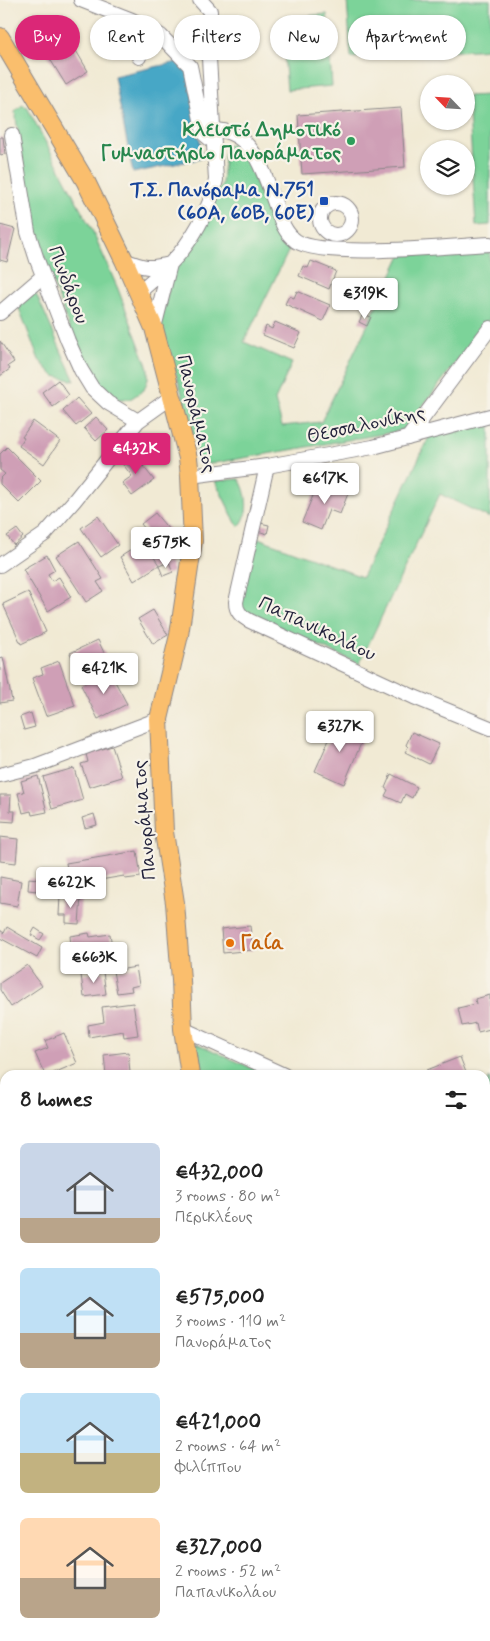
<!DOCTYPE html>
<html lang="en">
<head>
<meta charset="utf-8">
<style>
	body { margin:0; font-family:Mynerve,sans-serif; background:#f6f6f6; color:#222; height:100vh; display:flex; flex-direction:column; font-size:19px; white-space:nowrap }
	* { box-sizing:border-box; margin:0 }
	p { font-size:16px; color:#767676 }
	.icon { flex:none; width:28px; height:28px; fill:none; stroke:currentColor; stroke-width:2; stroke-linecap:round; stroke-linejoin:round }
	.map { position:relative; flex:1; overflow:hidden }
	.sheet { position:absolute; left:0px; top:1070px; width:490px; height:571px; display:flex; flex-direction:column; background:#fff; border-radius:15px 15px 0 0; box-shadow:0 1px 4px #0004 }
	.sheet>* { flex:none }
	.banner { position:absolute; left:15px; top:15px; width:460px; height:45px; display:flex; gap:10px }
	.needle { width:32px; rotate:295deg }
	.fabs { position:absolute; left:420px; top:75px; display:grid; gap:10px }
	.fabs a { display:grid; place-items:center; width:55px; height:55px; border-radius:50%; background:#fff; box-shadow:0 1px 4px #0004; font-size:25px }
	.price { position:absolute; translate:-50% -42px; padding:0 11px; border-radius:5px; background:#fff; color:#222; font-size:16px; line-height:32px; filter:drop-shadow(0 1px 2px #0008) }
	.price::after { content:''; position:absolute; left:50%; top:30px; width:15px; height:11px; margin-left:-8px; background:inherit; clip-path:polygon(0 0,100% 0,50% 100%) }
	.price.current { background:#db2777; color:#fff }
	ul { padding:0; list-style:none }
	li { display:flex; align-items:center; gap:15px; height:125px; padding:0 20px }
	li span { display:grid; place-items:center; flex:none; width:140px; height:100px; border-radius:8px; color:#555 }
	li>.icon { margin-inline-start:auto }
	span .icon { width:60px; height:60px; fill:#fffc; stroke-width:1 }
	li b { font-size:21px }
	h2 { display:flex; justify-content:space-between; align-items:center; height:60px; padding:0 20px; font-size:21px }
	.tag { padding:0 18px; border-radius:22px; background:#fff; box-shadow:0 1px 4px #0004; font-size:18px; line-height:45px }
	.tag.current { background:#db2777; color:#fff }
	.map>svg:first-child { display:block }
	.green { fill:#7bd399; stroke:#4e7a6a }
	.forest { fill:#64b581; stroke:#436c5e }
	.water { fill:#47a7c6; stroke:#346480 }
	.building { fill:#cf9fb6 }
	.lines { fill:none; stroke-linecap:round; stroke-linejoin:round }
	.minor-casing { stroke:#8a8688; stroke-width:16 }
	.major-casing { stroke:#8a8688; stroke-width:20 }
	.minor { stroke:#fff; stroke-width:14 }
	.major { stroke:#fabe6d; stroke-width:18 }
	.leisure-dot { fill:#2e9e5b; stroke:#f7f3e8; stroke-width:2 }
	.transit-dot { fill:#1a4fb4; stroke:#f7f3e8; stroke-width:2 }
	.food-dot { fill:#e8710a; stroke:#f7f3e8; stroke-width:2 }
	.labels { text-anchor:middle; dominant-baseline:central; stroke-width:4.5; stroke-linejoin:round; paint-order:stroke }
	.leisure-label { font-size:20px; font-weight:bold; fill:#27864d; stroke:#f7f3e8; text-anchor:end }
	.transit-label { font-size:20px; font-weight:bold; fill:#164399; stroke:#f7f3e8; text-anchor:end }
	.street-label { font-size:20px; fill:#22223b; stroke:#f7f3e8 }
	.food-label { font-size:20px; font-weight:bold; fill:#c56008; stroke:#f7f3e8; text-anchor:start }
</style>
</head>
<body>
<div class="map">
<svg width="490" height="1641" viewBox="0 0 490 1641">
	<rect width="100%" height="100%" fill="#f7f3e8"/>
	<filter id="ink" filterUnits="userSpaceOnUse"><feTurbulence type="fractalNoise" baseFrequency=".02" numOctaves="2"/><feDisplacementMap in="SourceGraphic" scale="10" xChannelSelector="R" yChannelSelector="G"/><feConvolveMatrix kernelMatrix="1 2 1 2 8 2 1 2 1" color-interpolation-filters="sRGB"/></filter>
	<filter id="wash" filterUnits="userSpaceOnUse"><feTurbulence type="fractalNoise" baseFrequency=".0096" numOctaves="4" result="noise"/><feDisplacementMap in="SourceGraphic" scale="20" xChannelSelector="R" yChannelSelector="G"/><feGaussianBlur stdDeviation="1.12" result="paint"/><feColorMatrix in="noise" values="0 0 0 0 0 0 0 0 0 0 0 0 0 0 0 0 0 1.4 0 .05"/><feComposite in="paint" operator="in"/></filter>
	<g filter="url(#wash)">
		<rect width="100%" height="100%" fill="#f1ead4"/>
		<!-- green -->
		<path class="green" d="M347,0H490V49L351,58Z
			M327,14L332,86L287,90L281,18Z
			M490,95V225L476,226L468,96Z
			M22,105L27,107L93,232L118,289L148,368V379L144,390L130,399H117L102,393L77,350L36,234L31,214L15,112Z
			M233,144L242,150L246,158L268,213L289,250L244,342L292,363L275,400L282,426L321,422L401,255L490,252V318L406,428L400,431L209,464L199,461L195,441L179,383L160,326L174,265L222,184L225,147Z
			M34,290C49,320 60,351 75,381L54,376L39,360L17,303Z
			M490,422V518L440,494L359,664L246,612L238,605L253,536L362,577L429,437Z
			M239,479C247,490 251,516 239,526L236,523L215,481Z
			M196,1043L267,1075H202Z
			M490,1077V1165L485,1162V1087Z"/>
		<!-- forest -->
		<path class="forest" d="M485,1390L490,1393V1606L485,1599Z"/>
		<!-- water -->
		<path class="water" d="M186,60L203,158L133,173L114,76Z"/>
		<g id="blocks">
			<!-- building -->
			<path class="building" d="M59,27L62,33L65,32L88,71L66,85L42,46L50,41L46,34Z
				M401,108L405,167L302,174L298,115Z
				M0,137H3L5,154L0,155Z
				M0,225L15,229L7,262L0,260Z
				M311,261L336,271L329,289L299,276L303,266L308,268Z
				M297,291L330,305L323,321L285,304L289,296L294,298Z
				M363,314L371,317L367,326L359,322Z
				M275,322L301,333L294,348L263,335L266,326L272,329Z
				M0,341L14,362L8,366L10,369L0,376Z
				M58,380L69,395L53,407L42,392Z
				M77,398L91,414L76,426L63,411Z
				M96,417L108,430L96,441L84,428Z
				M33,421L60,441L44,464L19,446L24,438L22,437Z
				M7,447L41,481L19,503L0,484V479L5,474L0,470V454Z
				M133,453L154,480L132,496L122,483L132,476L121,462Z
				M329,483L349,491L340,514L329,510L321,530L302,522L315,491L324,494Z
				M155,513L170,531L157,543L141,524Z
				M98,516L118,545L101,557L81,528Z
				M260,523L269,525L267,534L258,531Z
				M17,529L23,537L14,545L7,536Z
				M79,541L103,579L97,582L103,591L86,602L56,556Z
				M144,542L159,565L134,581L120,557Z
				M47,555L55,570L48,574L52,581L59,577L71,597L48,611L23,569Z
				M169,562L173,572L163,576L159,566Z
				M28,592L46,632L21,644L3,604Z
				M153,610L168,635L153,644L138,619Z
				M98,640L107,659L79,672L70,653Z
				M3,657L12,701L0,703V658Z
				M59,661L75,706L46,716L32,678L43,674L41,668Z
				M109,670L127,704L98,719L81,685Z
				M31,713L35,727L24,730L20,717Z
				M337,722L365,734L344,784L315,771Z
				M412,732L439,744L429,764L405,752L408,747L406,745Z
				M112,746L122,777L89,787L81,764L88,762L86,754Z
				M74,768L83,800L52,809L43,777Z
				M391,774L417,787L412,798L405,794L401,803L385,796L388,790L385,788Z
				M38,776L47,812L32,815L31,811L23,813L18,793L24,792L21,781Z
				M0,795H11L10,811H15L14,822L0,821Z
				M94,814L97,825L85,828L82,818Z
				M0,837L18,839L16,863L0,861Z
				M137,851L141,877L125,879L124,876L70,885L66,863Z
				M0,877L21,881L17,906L0,903Z
				M29,878L38,879L37,891L28,890Z
				M60,896L81,897L79,924L66,923V915H59Z
				M250,926L253,950L223,953L221,929Z
				M7,927L42,948L37,958L0,938V930L4,933Z
				M35,928L44,934L40,940L31,935Z
				M89,933L90,937L110,934L114,959L73,964L70,936Z
				M27,965L42,986L11,1007L0,990V983Z
				M136,967L139,985L131,987L132,991L117,993L113,971Z
				M103,972L106,994L84,997L81,975Z
				M490,995V1029L478,1032L476,1023L462,1026L458,1008L476,1004L475,999Z
				M133,1003L138,1035L124,1037L123,1031L89,1037L88,1025L104,1022L102,1007Z
				M64,1033L77,1063L49,1075H45L35,1053L48,1048L45,1041Z
				M128,1052L130,1072L106,1075L104,1055Z
				M460,1057L467,1075H429L427,1070Z
				M5,1219V1240L0,1235V1224Z
				M3,1296L5,1299V1326L0,1329V1297Z
				M485,1322L490,1323V1338L485,1337Z
				M5,1367V1395L0,1388V1370Z"/>
		</g>
	</g>
	<g filter="url(#ink)">
		<use href="#blocks" fill-opacity="0" stroke="#8a8688" stroke-width="1"/>
		<g class="lines">
			<defs>
				<path id="minor" d="M81,0L132,20L139,57
					M132,20L161,36L190,66L204,134L211,140
					M212,130C254,128 265,177 277,209C281,221 285,233 296,241C324,259 452,246 490,244
					M12,135L28,232L37,260L68,341L81,370L92,388L108,403L138,421
					M320 219a16 16 0 1 1 32 0a16 16 0 1 1-32 0Z
					M124,260C144,268 149,269 170,264
					M138,293C148,284 160,274 170,264C191,243 210,210 216,180L209,58L210,11L200,0
					M0,313L43,276
					M154,328L170,264
					M408,438L490,328
					M267,466L236,602C236,612 241,616 250,621L414,697L490,728
					M190,476L267,466L373,447L490,416
					M0,565L45,534L74,501L138,421L173,396
					M0,775L35,766L159,719
					M183,1029L284,1075
					M0,1122L5,1132
					M485,1169L490,1171
					M485,1232L490,1237
					M485,1273H490
					M0,1348L5,1345
					M0,1522L5,1555
					M0,1621L5,1595
					M0,1633L5,1634
					M26,1636L76,1640L144,1641
					M292,1636L294,1641"/>
				<path id="major" d="M0,37L86,182L124,260L154,328L188,458L190,476L193,541L179,635L159,719L164,832L175,903L181,980L183,1029L190,1075
					M485,1623L490,1629"/>
			</defs>
			<!-- minor casing -->
			<use href="#minor" class="minor-casing"/>
			<!-- major casing -->
			<use href="#major" class="major-casing"/>
			<!-- minor -->
			<use href="#minor" class="minor"/>
			<!-- major -->
			<use href="#major" class="major"/>
		</g>
	</g>
	<!-- markers -->
	<circle class="leisure-dot" cx="351" cy="141" r="5"/>
	<rect class="transit-dot" x="319" y="196" width="10" height="10" rx="2.5"/>
	<circle class="food-dot" cx="230" cy="943" r="5"/>
	<g class="labels">
		<!-- leisure labels -->
		<g class="leisure-label">
			<text x="341" y="130">Κλειστό Δημοτικό<tspan x="341" dy="23">Γυμναστήριο Πανοράματος</tspan></text>
		</g>
		<!-- transit labels -->
		<g class="transit-label">
			<text x="314" y="190">Τ.Σ. Πανόραμα Ν.751<tspan x="314" dy="23">(60A, 60B, 60E)</tspan></text>
		</g>
		<!-- street labels -->
		<g class="street-label">
			<text transform="translate(68 285) rotate(69)">Πινδάρου</text>
			<text transform="translate(196 414) rotate(77)">Πανοράματος</text>
			<text transform="translate(366 425) rotate(-12)">Θεσσαλονίκης</text>
			<text transform="translate(317 629) rotate(25)">Παπανικολάου</text>
			<text transform="translate(145 820) rotate(-95)">Πανοράματος</text>
		</g>
		<!-- food labels -->
		<g class="food-label">
			<text x="240" y="943">Γαία</text>
		</g>
	</g>
</svg>
<div class="fabs">
<a><svg class="needle" viewBox="-14 -14 28 28"><path d="M0-13l5 13h-10z" fill="#e53935"/><path d="M0 13l5-13h-10z" fill="#767676"/></svg></a>
<a><svg class="icon" aria-label="layers" viewBox="0 0 24 24"><path d="M12 4l9 5-9 5-9-5zM3 14l9 5 9-5"/></svg></a>
</div>
<b class="price" style="left:365px;top:320px">€319K</b>
<b class="price current" style="left:136px;top:475px">€432K</b>
<b class="price" style="left:325px;top:505px">€617K</b>
<b class="price" style="left:166px;top:569px">€575K</b>
<b class="price" style="left:104px;top:695px">€421K</b>
<b class="price" style="left:340px;top:753px">€327K</b>
<b class="price" style="left:71px;top:909px">€622K</b>
<b class="price" style="left:94px;top:984px">€663K</b>
<div class="banner">
<a class="tag current">Buy</a>
<a class="tag">Rent</a>
<a class="tag">Filters</a>
<a class="tag">New</a>
<a class="tag">Apartment</a>
</div>
<section class="sheet">
<h2>8 homes<svg class="icon" aria-label="filters" viewBox="0 0 24 24"><path d="M4 7h16M4 17h16"/><circle cx="9" cy="7" r="2"/><circle cx="15" cy="17" r="2"/></svg></h2>
<ul>
<li><span style="background:linear-gradient(#c9d6e8 75%,#b9a48a 0)"><svg class="icon" aria-label="home" viewBox="0 0 24 24"><path d="M3 11l9-7 9 7M6 9v11h12V9"/></svg></span><div><b>€432,000</b><p>3 rooms · 80 m²</p><p>Περικλέους</p></div></li>
<li><span style="background:linear-gradient(#bfe0f5 65%,#b9a48a 0)"><svg class="icon" aria-label="home" viewBox="0 0 24 24"><path d="M3 11l9-7 9 7M6 9v11h12V9"/></svg></span><div><b>€575,000</b><p>3 rooms · 110 m²</p><p>Πανοράματος</p></div></li>
<li><span style="background:linear-gradient(#bfe0f5 60%,#c2b280 0)"><svg class="icon" aria-label="home" viewBox="0 0 24 24"><path d="M3 11l9-7 9 7M6 9v11h12V9"/></svg></span><div><b>€421,000</b><p>2 rooms · 64 m²</p><p>Φιλίππου</p></div></li>
<li><span style="background:linear-gradient(#ffd9b3 60%,#b9a48a 0)"><svg class="icon" aria-label="home" viewBox="0 0 24 24"><path d="M3 11l9-7 9 7M6 9v11h12V9"/></svg></span><div><b>€327,000</b><p>2 rooms · 52 m²</p><p>Παπανικολάου</p></div></li>
</ul>
</section>
</div>
</body>
</html>
